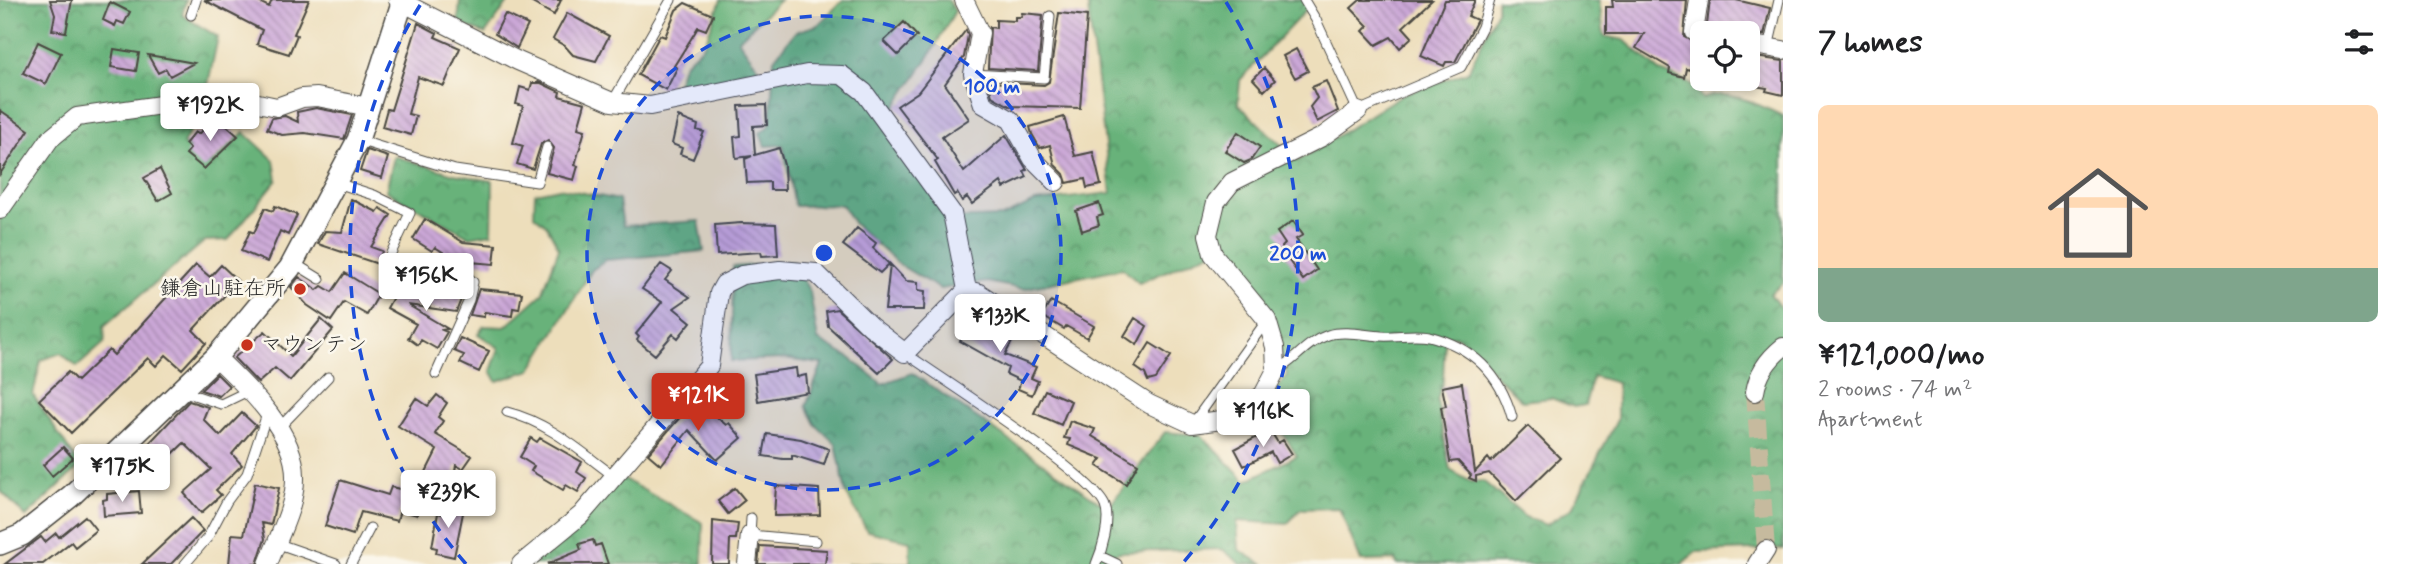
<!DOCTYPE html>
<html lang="en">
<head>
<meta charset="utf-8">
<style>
	body { margin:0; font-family:Mynerve,"Klee One",sans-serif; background:#f2f2f2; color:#202124; height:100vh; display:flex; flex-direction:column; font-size:26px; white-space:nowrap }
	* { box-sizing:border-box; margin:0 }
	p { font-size:23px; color:#757577 }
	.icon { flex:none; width:38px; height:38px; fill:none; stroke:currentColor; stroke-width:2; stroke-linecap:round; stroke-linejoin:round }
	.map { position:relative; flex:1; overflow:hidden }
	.panel { display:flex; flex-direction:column; background:#fff; width:630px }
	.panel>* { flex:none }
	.controls { position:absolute; left:1690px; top:21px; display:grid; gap:14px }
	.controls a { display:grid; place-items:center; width:70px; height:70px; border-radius:10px; background:#fff; box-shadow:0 4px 10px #0003; font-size:35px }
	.price { position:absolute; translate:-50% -60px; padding:0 16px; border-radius:7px; background:#fff; color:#222; font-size:23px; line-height:46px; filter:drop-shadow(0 2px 4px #0008) }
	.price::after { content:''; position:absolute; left:50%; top:42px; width:21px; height:16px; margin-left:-10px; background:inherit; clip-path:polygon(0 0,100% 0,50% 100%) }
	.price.active { background:#c8321e; color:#fff }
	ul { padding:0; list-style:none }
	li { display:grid; align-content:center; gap:14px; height:371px; padding:0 35px }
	li span { display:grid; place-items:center; height:217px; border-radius:10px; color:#555 }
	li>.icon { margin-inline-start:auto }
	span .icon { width:126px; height:126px; fill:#fffc; stroke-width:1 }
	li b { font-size:30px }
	h2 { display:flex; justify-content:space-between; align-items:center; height:84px; padding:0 35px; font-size:30px }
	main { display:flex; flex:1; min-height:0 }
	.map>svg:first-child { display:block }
	.forest { fill:url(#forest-crowns); stroke:#496e52; stroke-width:2; fill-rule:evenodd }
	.building { fill:url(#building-back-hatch) }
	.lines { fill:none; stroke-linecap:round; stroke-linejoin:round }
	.minor-tunnel { stroke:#c6ba9e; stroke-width:18; stroke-dasharray:18 9; stroke-linecap:butt }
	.service-casing { stroke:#484641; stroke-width:11 }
	.minor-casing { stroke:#484641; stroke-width:20 }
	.tertiary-casing { stroke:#484641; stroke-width:24 }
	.service { stroke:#fff; stroke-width:9 }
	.minor { stroke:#fff; stroke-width:18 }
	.tertiary { stroke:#fff; stroke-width:21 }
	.ring { fill:none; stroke:#1d4ed8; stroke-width:3.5; stroke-dasharray:12 9 }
	.poi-dot { fill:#c8321e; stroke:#fbf7ec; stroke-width:2.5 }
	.labels { text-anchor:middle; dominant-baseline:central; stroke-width:5; stroke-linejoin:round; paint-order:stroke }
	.poi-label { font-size:21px; fill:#2b2b2b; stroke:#fbf7ec; text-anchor:end }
	.centre { fill:#1d4ed8; stroke:#fbf7ec; stroke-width:3.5 }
	.ring-label { font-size:21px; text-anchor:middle; font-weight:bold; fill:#1d4ed8; stroke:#fbf7ec; stroke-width:5; stroke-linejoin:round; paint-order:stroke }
</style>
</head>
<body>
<main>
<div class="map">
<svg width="1783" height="564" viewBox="0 0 1783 564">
	<defs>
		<pattern id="forest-crowns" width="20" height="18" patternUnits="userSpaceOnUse" patternTransform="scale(1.75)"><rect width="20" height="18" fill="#67b27a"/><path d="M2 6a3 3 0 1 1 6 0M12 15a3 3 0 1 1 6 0" fill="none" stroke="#559164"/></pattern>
		<pattern id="building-back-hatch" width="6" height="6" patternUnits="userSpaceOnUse" patternTransform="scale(1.75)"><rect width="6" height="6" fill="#cba7d7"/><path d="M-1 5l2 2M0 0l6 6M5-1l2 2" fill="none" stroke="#a588af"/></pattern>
	</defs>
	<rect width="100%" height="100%" fill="#fbf7ec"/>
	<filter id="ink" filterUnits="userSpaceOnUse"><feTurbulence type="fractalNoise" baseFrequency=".0143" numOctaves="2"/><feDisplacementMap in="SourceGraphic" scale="14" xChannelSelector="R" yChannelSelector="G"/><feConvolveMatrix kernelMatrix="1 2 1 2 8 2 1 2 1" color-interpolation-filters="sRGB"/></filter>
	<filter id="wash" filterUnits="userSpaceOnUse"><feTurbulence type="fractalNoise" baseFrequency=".00686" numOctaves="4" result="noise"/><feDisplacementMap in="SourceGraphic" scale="28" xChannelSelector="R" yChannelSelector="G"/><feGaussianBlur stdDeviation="1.57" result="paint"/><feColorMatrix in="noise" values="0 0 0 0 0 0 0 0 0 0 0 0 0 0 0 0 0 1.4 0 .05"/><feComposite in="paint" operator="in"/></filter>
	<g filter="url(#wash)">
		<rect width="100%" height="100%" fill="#eddebb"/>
		<!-- forest -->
		<path class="forest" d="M0,0H186L182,15L218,37L203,108L183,144L212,164L244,132L274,160L277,180L228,240L205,241L104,326L105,342L77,367L61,353L41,360L33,395L80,466L26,517L0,490Z
			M460,0H510L485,34L458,23Z
			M721,0H780L738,40L763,74L676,87L683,65L704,45Z
			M843,0H948L955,11L930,55L891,113L946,219L1002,217L1035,202L1111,193L1087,0H1309L1307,9L1240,80L1238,104L1298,161L1403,94L1468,72L1497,10V0H1599L1604,36L1624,40L1660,71L1690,83L1703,99C1727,86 1760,106 1783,116V283L1770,294L1783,311V549L1696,552L1682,564H1397L1395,560L1361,561L1339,508L1301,509L1287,524L1237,521L1239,550L1262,564H1241L1222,549L1120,552L1114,554L1110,564H847L910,563V541L867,531L846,493L836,444L815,424L806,406L822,364L784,359L731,361L733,267L793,262L810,292L818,340L850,358L882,384L912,373L1108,508L1165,432L1201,435L1246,481L1297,456L1265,404L1287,375L1264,293L1222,247L1139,283L1122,268L1023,289L987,282L940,289L900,265L854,224L842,205L795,206L783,145L765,146L760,133L770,125L774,59L795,32L818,25ZM1457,336L1522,401L1551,398L1574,407L1585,405L1593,376L1617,383V420L1572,508L1546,525L1525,517L1483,481L1471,482L1450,470L1437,401L1443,380L1445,337Z
			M394,156L454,174L493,181L492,233L470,237L386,191Z
			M559,188L619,200L623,226L699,221L704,251L606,260L592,270L531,370L497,381L491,371L499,348L478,334L484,326L505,327L542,294L559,248L547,226L534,215L535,193Z
			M620,477L703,523L702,564H532Z"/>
		<g id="blocks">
			<!-- building -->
			<path class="building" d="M50,0H72L66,32L52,30L55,15Z
				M204,0H255L269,7L272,0H309L294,34L297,35L289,54L257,44L262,30Z
				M527,0H561L554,15Z
				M1360,0H1432L1403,27L1412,37L1400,48L1391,37L1376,45L1363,31L1368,26L1351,8Z
				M1445,0H1475L1468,16L1477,20L1455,62H1446L1444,66L1421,56Z
				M1612,0H1687L1684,37L1703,47V72L1686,68L1684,77L1669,73L1670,68L1636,48L1644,34H1606V7H1613Z
				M1710,0H1736L1770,8L1764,35L1717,28L1716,32L1713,31L1707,25Z
				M110,2L130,12L124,24L117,21L115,26L103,20Z
				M685,3L713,15L706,30L698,27L694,34L674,66L677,68L666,90L638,75L660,35L665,37L676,10Z
				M567,13L609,36L596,61L573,55L565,46L553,39Z
				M1022,13L1043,15L1038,71L988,68L990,27L996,28V20L1015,21V17H1021Z
				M1059,13L1087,16L1080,108L1010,106L992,96L988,82L1044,85L1049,82Z
				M505,14L528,25L517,48L495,34Z
				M904,22L917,36L898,55L884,41Z
				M418,23L437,33L435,37L460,48L444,86L418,77L408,114L416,116L411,135L382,127L387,109L391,110Z
				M966,30L968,35L964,57L945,84L969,119L942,137L964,172L1006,135L1027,170L1024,171L1027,177L1004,188L1001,182L972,204L967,197L962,201L957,193L954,195L935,162L938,160L897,106L918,92Z
				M38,42L61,53L46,84L23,73Z
				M114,49L139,53L136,71L111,67Z
				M1296,49L1308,71L1295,78L1283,56Z
				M148,55L172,59L194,63L170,76L166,69L158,73Z
				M1748,56L1783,61V95L1766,91L1767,88L1748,85Z
				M1264,68L1275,80L1264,91L1253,79Z
				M1326,81L1338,111L1317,122L1310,107L1317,98L1312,87Z
				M532,83H541L560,92L559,96L585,103L578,128L585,130L575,165L578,166L574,180L547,173L554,148L548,140L541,144L533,169L517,164L523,146L513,143L523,106L516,104L520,87L530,90Z
				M766,105L767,125L753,126L755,155L779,148L784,165L785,190H770V182L747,183L745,159L752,156L736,158L734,137L741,136L739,106Z
				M316,108L352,115L344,139L305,133L282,135L267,129L272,118L285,116L298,122L297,112Z
				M0,110L29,130L0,174Z
				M678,117L698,125L697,130L704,132L693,159L680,154L682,148L672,144Z
				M1064,117L1075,156L1093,152L1101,185L1087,188L1085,179L1067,183L1064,174L1055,165L1050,145L1040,148L1032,134L1030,127Z
				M218,118L238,136L204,169L186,154L190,149L185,144L195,132L198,134Z
				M1238,132L1260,147L1251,160L1244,163L1225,151Z
				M367,150L388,157L382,178L360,171Z
				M160,169L172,193L158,201L144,178Z
				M351,199L377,212L380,208L391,215L371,247L382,251L378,264L318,244L325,231L342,232Z
				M1099,203L1103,215L1097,217L1099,225L1082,231L1076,211Z
				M275,206L297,215L288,235L280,231L267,262L241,251L250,231L254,233L265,208L273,211Z
				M425,219L463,242L496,245L494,264L470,262L471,256L446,254L435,247L432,251L413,239Z
				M1293,221L1303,235L1296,239L1317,270L1303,280L1284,254L1282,247L1285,244L1277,232Z
				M741,223L776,224L778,255L762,256L761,252L717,255L715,225Z
				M857,228L876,243L873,248L889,264L880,273L843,245Z
				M661,264L672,271L665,280L690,297L674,308L691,322L678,338L673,334L655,355L637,340L639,337L636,334L662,302L642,289Z
				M890,264L906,281L918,282V290L925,291L924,310H885Z
				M196,265L210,277L221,265L238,281L193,330L206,343L182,369L166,355L156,366L148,358L71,433L39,400L68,372L77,381L109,350L114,355Z
				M345,273L379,294L367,315L344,302L331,321L307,305L291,287L299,277L317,290L322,286L332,292Z
				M435,285L464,292L456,312L408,305L448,329L442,330L447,332L437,349L421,340L418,345L408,338L416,324L387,308L398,288L430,305Z
				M479,289L522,293L519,309L513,308L512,316L484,312V317L470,315Z
				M1051,301L1094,326L1087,338L1066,326L1064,329L1042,316Z
				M837,309L893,359L879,373L828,326L826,311Z
				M1135,318L1147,326L1137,345L1124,336Z
				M321,319L333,330L290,381L275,368L258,383L234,358L265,331L291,356Z
				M975,321L1013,340L1005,355L1036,367L1031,378L1038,381L1032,395L1018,389L1021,381L1006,374L1008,368L960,341Z
				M460,338L489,351L479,372L460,363L464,355L454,351Z
				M1150,343L1171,356L1156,379L1148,381L1145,374L1135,367Z
				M796,368L797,377L806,375L808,392L758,401L754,374Z
				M217,374L229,386L219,396L201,390Z
				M1462,383L1475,472L1488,458L1491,462L1528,426L1560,458L1516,501L1489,473L1476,476V481L1469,478L1471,475L1458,461L1450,462L1441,407L1446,406L1442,387Z
				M1045,390L1071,401L1061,425L1034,413Z
				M437,395L447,403L438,417L443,421L435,434L472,456L463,469L456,465L452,491L421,482L437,450L398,426L416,398L428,406Z
				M696,399L726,425L729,423L742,438L717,460L689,430L661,465L648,454Z
				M189,401L208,407L203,419L220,436L242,413L256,426L232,454L242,465L216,490L221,495L201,513L184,493L211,469L184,443L153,473L137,456Z
				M1070,421L1095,429L1092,436L1138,464L1126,484L1097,466L1102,459L1068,445L1070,439L1064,438Z
				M1270,430L1278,443L1283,440L1292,454L1277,463L1271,452L1244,466L1235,449Z
				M767,434L801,439L829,449L824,465L792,455V459H783L763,456Z
				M531,438L537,442L540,438L582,462L577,472L586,478L578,492L566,485L563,490L531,471L534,466L520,457Z
				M63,447L73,458L52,476L43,465Z
				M340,480L388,495L391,487L422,494L417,515L400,510L397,521L361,512L353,535L325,526Z
				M255,483L279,488L271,525L262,523L265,539L257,564H229L232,534L244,535Z
				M776,486L819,489L820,515L774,516Z
				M735,488L745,500L728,514L718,501Z
				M139,491L141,513L104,516L103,500L107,499V494Z
				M446,503L464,508L454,557L436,553L437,548L432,547L438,513L443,514Z
				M85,516L96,530L75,547L71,542L43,564H5L41,537L45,542L56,533L59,537Z
				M191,518L203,531L171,564H142Z
				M713,521L738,524L736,539H730L729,564H712Z
				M593,540L595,546L601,544L608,564H547L581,550L579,544Z
				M760,546L827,550L825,564H758Z"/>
		</g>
	</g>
	<g filter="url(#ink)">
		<use href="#blocks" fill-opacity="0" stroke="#484641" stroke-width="2"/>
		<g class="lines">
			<!-- minor-tunnel -->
			<path class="minor-tunnel" d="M1755,392L1766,550"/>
			<defs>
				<path id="service" d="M1304,0L1316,20L1358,111L1461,67L1482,27L1490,0
					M191,15L196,0
					M1768,48L1779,0
					M973,74L1044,78L1050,16
					M613,101L671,0
					M358,140L455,170L537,182L547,147
					M337,183L374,195L410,213L383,270L468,277L473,282L469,300L436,374
					M294,263L320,279
					M905,353C941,378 1093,475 1105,506C1111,521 1102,550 1096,564
					M1276,370C1293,364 1304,343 1328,335C1342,330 1366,335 1381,336C1396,337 1414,333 1429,336C1473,347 1500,374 1512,417
					M182,391L221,404L248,391
					M507,412C548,422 580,451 614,476
					M1194,422L1267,320
					M279,428L328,377
					M751,518L750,535L816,541
					M276,543L336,564
					M1100,556L1117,564
					M185,564L208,537L227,501L247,474L267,414
					M351,564L370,528"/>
				<path id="minor" d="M398,0L518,61L612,102L650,106L807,74L842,75L864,92L952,213L967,290
					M964,0L980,33L973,74L983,104L1011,120L1033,159L1056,182
					M1699,0L1694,32L1703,36
					M1748,44L1783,50
					M0,210L50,139L77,117L224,96L277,107L302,98L317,97L369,107
					M967,290L979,293L1149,404L1192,424L1229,419L1263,395L1276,370L1275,347L1267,320L1213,254L1208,235L1216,202L1232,182L1322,137L1358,111
					M216,357C246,386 295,431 295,476C296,506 278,537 268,564
					M1755,392C1758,373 1768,359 1783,347
					M521,564L581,515L709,366L719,293L724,284L742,275L780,270L816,273L870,326L905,353L967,290
					M747,564L750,535
					M1757,564L1766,550"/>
				<path id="tertiary" d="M0,544L22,535L71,496L216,357L290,268L358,140L403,0"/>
			</defs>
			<!-- service casing -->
			<use href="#service" class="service-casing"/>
			<!-- minor casing -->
			<use href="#minor" class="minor-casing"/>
			<!-- tertiary casing -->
			<use href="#tertiary" class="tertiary-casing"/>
			<!-- service -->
			<use href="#service" class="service"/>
			<!-- minor -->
			<use href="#minor" class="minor"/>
			<!-- tertiary -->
			<use href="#tertiary" class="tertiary"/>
		</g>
	</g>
	<!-- distance rings -->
	<circle cx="824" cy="253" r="237" fill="#1d4ed8" fill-opacity=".12"/>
	<g class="ring">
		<circle cx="824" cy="253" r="237"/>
		<path d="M466 564A474 474 0 0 1 422 2M1226 2A474 474 0 0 1 1182 564"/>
	</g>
	<!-- markers -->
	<g class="poi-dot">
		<circle cx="300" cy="289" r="7"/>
		<circle cx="247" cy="345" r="7"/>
	</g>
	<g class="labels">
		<!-- poi labels -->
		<g class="poi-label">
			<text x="286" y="289">鎌倉山駐在所</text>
			<text x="261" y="345" text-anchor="start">マウンテン</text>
		</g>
	</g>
	<circle cx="824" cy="253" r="10" class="centre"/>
	<g class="ring-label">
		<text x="992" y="93">100 m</text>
		<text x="1298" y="260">200 m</text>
	</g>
</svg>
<div class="controls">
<a><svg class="icon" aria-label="locate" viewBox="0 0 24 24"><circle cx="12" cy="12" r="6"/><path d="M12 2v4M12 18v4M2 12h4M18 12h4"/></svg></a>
</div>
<b class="price" style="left:210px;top:143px">¥192K</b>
<b class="price" style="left:426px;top:313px">¥156K</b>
<b class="price" style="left:1000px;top:354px">¥133K</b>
<b class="price active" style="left:698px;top:433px">¥121K</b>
<b class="price" style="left:1263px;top:449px">¥116K</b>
<b class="price" style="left:122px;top:504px">¥175K</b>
<b class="price" style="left:448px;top:530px">¥239K</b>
</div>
<section class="panel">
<h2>7 homes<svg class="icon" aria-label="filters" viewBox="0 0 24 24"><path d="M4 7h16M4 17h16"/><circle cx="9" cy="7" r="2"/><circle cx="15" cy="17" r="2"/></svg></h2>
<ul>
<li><span style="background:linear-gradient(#ffd9b3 75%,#7fa58c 0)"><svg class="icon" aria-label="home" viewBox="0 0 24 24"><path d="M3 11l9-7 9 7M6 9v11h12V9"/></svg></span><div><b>¥121,000/mo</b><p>2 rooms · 74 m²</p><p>Apartment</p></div></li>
</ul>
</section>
</main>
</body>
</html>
